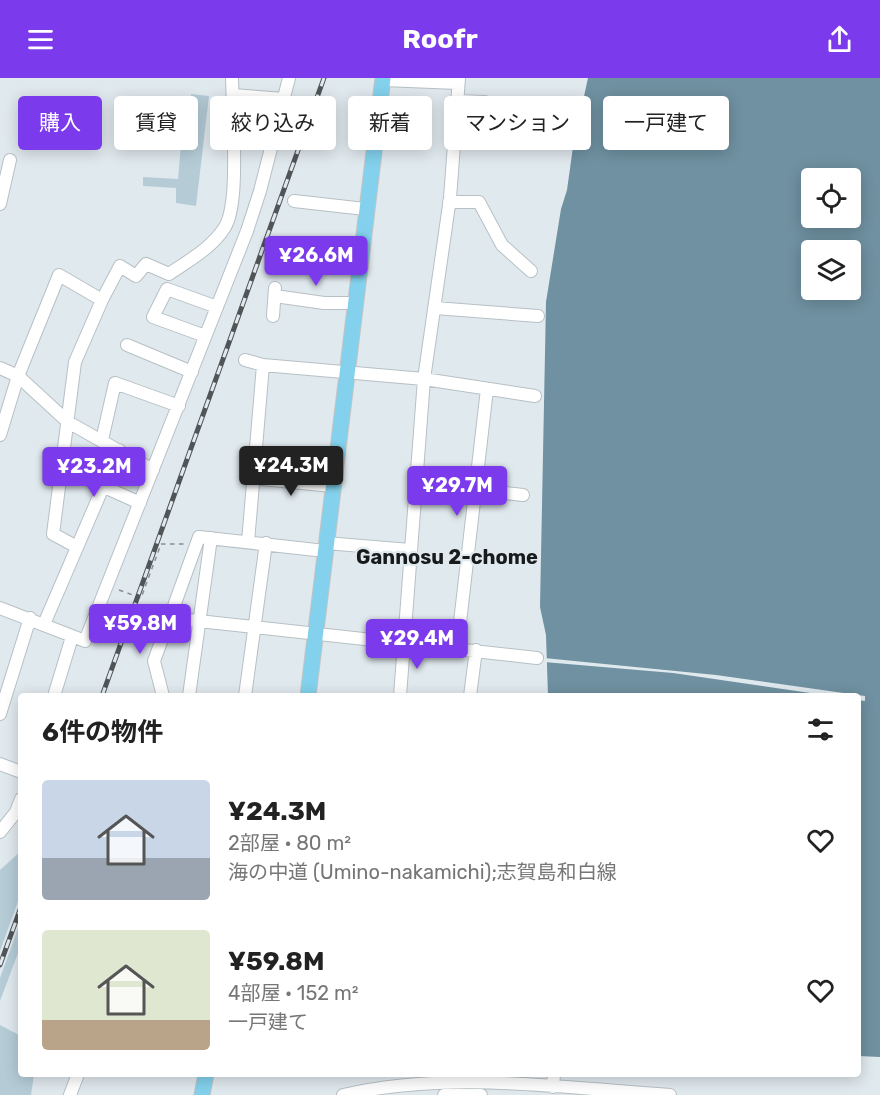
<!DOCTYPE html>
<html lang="ja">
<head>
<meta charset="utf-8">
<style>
	body { margin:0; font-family:Rubik,"Noto Sans JP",sans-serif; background:#f6f6f6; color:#222; height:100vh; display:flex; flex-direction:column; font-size:22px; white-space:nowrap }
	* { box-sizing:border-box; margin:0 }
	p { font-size:20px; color:#767676 }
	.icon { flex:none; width:33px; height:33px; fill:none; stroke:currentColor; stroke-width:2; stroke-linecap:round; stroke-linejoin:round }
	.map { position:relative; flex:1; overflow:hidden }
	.details { position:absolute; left:18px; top:615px; width:843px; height:384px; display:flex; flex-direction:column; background:#fff; border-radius:6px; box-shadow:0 3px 15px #0003 }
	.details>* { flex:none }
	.banner { position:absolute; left:18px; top:18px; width:844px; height:54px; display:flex; gap:12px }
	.fabs { position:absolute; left:801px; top:90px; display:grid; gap:12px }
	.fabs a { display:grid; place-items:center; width:60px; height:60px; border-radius:6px; background:#fff; box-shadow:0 3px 15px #0003; font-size:30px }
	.price { position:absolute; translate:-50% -51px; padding:0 14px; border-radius:6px; background:#7c3aed; color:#fff; font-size:20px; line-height:39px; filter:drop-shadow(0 2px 3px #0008) }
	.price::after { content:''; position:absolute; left:50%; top:36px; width:18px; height:14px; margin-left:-9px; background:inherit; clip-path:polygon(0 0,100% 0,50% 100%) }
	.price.selected { background:#222; color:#fff }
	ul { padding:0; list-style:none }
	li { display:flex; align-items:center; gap:18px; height:150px; padding:0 24px }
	li span { display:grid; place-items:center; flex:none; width:168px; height:120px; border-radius:6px; color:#555 }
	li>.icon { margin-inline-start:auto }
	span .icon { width:72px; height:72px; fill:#fffc; stroke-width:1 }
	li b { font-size:26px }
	h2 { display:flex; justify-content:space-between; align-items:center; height:72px; padding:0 24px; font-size:26px }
	.tag { padding:0 21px; border-radius:6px; background:#fff; box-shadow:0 3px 15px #0003; font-size:21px; line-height:54px }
	.tag.selected { background:#7c3aed; color:#fff }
	header { display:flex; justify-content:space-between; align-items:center; height:78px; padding:0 24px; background:#7c3aed; color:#fff; font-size:27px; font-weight:700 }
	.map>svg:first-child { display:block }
	.green { fill:#b5ccd7 }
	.water { fill:#6f91a1; fill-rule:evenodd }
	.pier { fill:#e0e9ee }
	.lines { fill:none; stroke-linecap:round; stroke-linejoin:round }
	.minor-casing { stroke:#b7c0c5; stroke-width:14 }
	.major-casing { stroke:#c3c4c4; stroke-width:17 }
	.path { stroke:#878e91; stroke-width:1.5; stroke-dasharray:4.5 4.5; stroke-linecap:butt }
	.minor { stroke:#fff; stroke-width:12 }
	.major { stroke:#83d1ec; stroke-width:15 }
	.rail-casing { stroke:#505557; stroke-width:5 }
	.rail { stroke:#e0e9ee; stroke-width:3; stroke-dasharray:9; stroke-linecap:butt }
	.labels { text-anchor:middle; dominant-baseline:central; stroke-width:4.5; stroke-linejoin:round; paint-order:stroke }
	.neighbourhood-label { font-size:20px; font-weight:bold; fill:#171b1c; stroke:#e0e9ee }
</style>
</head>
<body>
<header><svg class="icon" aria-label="menu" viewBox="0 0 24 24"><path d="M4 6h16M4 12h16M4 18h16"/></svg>Roofr<svg class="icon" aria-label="share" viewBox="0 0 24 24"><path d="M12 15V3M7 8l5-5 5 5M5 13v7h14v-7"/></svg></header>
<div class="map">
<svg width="880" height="1017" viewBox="0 0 880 1017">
	<rect width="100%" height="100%" fill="#e0e9ee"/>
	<!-- green -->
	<path class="green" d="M191,16L209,18L196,128L176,125V110L143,108V99L178,101L183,45H189Z
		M21,773V815L0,873V792Z
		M21,842V867L0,923V900Z
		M0,947L21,958V996H34L31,1017H0Z"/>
	<!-- water -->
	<path class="water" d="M588,0H880V979L858,978V618H548L546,557L540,529L546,224L561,131L567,112L573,69ZM812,100H850V140H812ZM812,172H850V212H812Z"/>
	<!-- pier -->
	<path class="pier" d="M544,580L716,597L865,618V623L858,622V618H831L673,595L544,584Z"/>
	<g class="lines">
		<defs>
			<path id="minor" d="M232,0L234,62L273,66
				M383,2L458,5
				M233,17L284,21
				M457,23L485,24L516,39L546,41
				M294,123L365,131
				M449,124H479L502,167L531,193
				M0,126L10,82
				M275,218L324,225H355
				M435,230L538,238
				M273,238L275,210
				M205,258L153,239L167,211L217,229
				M127,267L192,294
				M245,282L263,287L424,301L535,318
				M0,290L18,298L68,344L153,392
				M0,357L18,298L59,197L102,222
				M102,362L115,305L179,328
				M60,389L140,425
				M253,400L332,408
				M415,405L523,417
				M248,464L263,287
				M326,465L410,472
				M77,469L53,456L75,284L102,222L120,188L136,198L146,186L169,196C188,183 212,170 225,149C236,130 234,84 234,62
				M0,530L85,563L247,153L260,113L289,0
				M171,540L537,580
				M44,546L119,372
				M457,570L487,311
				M54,618L72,559
				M163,618L154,583L199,459L325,473
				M189,618L211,460
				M245,618L266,465
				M400,618L424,301L450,120L459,0
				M470,618L476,572
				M0,636L30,540
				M0,686L21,694
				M0,754L16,734L21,721
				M553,1009L554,996
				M70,1017L78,996
				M343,1017C451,992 561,1010 670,1017
				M444,1017H481"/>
			<path id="major" d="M308,618L383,0
				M202,1017L206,996"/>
		</defs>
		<!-- minor casing -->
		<use href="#minor" class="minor-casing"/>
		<!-- major casing -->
		<use href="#major" class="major-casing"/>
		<!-- path -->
		<path class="path" d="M119,512L141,520L161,466H185"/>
		<!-- minor -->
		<use href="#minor" class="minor"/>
		<!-- major -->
		<use href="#major" class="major"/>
		<defs>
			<path id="rail" d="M102,618L324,0
				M0,887L21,829"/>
		</defs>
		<!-- rail casing -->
		<use href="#rail" class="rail-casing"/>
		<!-- rail -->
		<use href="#rail" class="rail"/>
	</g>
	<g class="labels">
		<!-- neighbourhood labels -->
		<g class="neighbourhood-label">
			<text x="447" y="479">Gannosu 2-chome</text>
		</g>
	</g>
</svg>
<div class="fabs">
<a><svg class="icon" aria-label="locate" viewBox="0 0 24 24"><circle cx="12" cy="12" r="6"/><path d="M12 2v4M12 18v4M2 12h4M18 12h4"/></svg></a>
<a><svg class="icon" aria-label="layers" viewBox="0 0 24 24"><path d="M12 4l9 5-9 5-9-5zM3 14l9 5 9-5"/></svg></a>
</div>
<b class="price" style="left:316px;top:209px">¥26.6M</b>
<b class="price selected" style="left:291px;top:419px">¥24.3M</b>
<b class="price" style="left:94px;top:420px">¥23.2M</b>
<b class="price" style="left:457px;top:439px">¥29.7M</b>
<b class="price" style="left:140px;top:577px">¥59.8M</b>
<b class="price" style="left:417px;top:592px">¥29.4M</b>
<div class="banner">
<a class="tag selected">購入</a>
<a class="tag">賃貸</a>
<a class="tag">絞り込み</a>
<a class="tag">新着</a>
<a class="tag">マンション</a>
<a class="tag">一戸建て</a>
</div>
<section class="details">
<h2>6件の物件<svg class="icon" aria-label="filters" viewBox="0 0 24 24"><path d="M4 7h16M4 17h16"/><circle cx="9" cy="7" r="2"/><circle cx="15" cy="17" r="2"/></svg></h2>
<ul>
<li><span style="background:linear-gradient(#c9d6e8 65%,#9aa5b1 0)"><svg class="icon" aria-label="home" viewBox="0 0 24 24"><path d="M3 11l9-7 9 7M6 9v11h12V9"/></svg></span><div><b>¥24.3M</b><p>2部屋 · 80 m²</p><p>海の中道 (Umino-nakamichi);志賀島和白線</p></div><svg class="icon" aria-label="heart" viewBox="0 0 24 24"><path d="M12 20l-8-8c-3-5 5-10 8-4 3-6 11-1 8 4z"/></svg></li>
<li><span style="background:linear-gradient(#dfe7d0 75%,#b9a48a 0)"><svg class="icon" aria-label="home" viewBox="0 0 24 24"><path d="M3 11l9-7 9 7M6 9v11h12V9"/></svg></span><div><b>¥59.8M</b><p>4部屋 · 152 m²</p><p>一戸建て</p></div><svg class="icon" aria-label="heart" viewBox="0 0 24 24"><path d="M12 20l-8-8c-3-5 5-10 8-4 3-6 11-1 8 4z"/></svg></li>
</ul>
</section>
</div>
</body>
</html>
